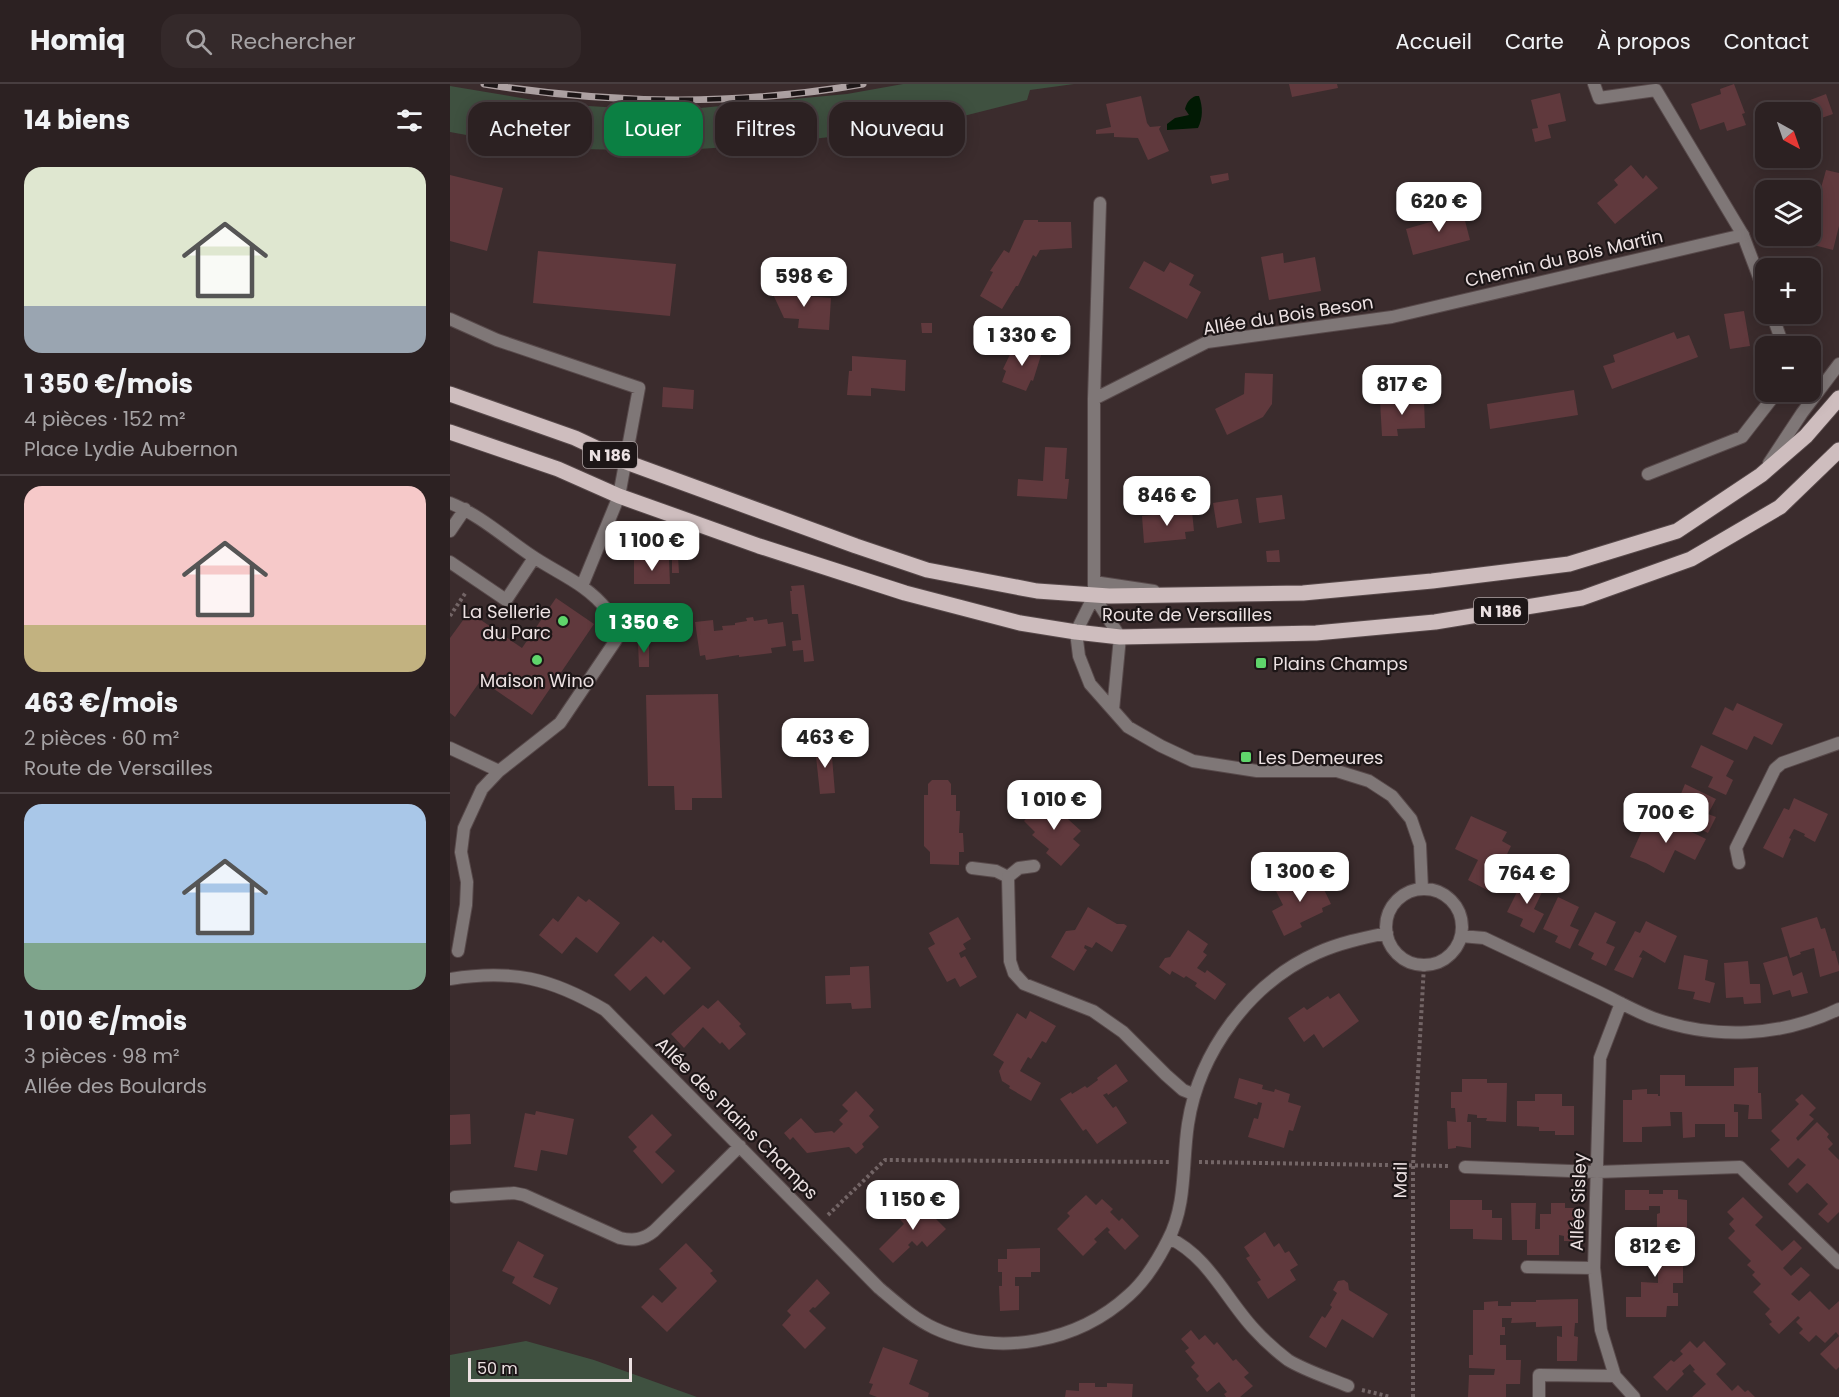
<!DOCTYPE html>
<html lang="fr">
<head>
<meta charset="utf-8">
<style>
	body { margin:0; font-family:Poppins,sans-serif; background:#34292a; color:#f1f3f6; height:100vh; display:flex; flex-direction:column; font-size:22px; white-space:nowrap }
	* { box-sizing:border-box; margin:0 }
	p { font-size:20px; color:#a6a3a5 }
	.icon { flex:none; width:33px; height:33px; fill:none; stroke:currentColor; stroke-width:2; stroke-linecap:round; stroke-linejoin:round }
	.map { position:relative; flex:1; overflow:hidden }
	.panel { display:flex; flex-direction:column; background:#2c2122; width:450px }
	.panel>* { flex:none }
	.hud { position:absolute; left:18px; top:18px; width:570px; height:54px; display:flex; gap:12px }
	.needle { width:39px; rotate:140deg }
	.tools { position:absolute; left:1305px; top:18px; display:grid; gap:12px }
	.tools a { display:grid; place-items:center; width:66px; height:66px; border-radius:12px; background:#2c2122; box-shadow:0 3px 15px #0003,0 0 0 2px #483e40; font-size:30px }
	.scale { position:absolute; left:18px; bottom:15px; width:164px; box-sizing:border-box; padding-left:6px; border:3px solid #ece1e2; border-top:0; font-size:16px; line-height:21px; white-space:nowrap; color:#ece1e2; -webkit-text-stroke:4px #1d1617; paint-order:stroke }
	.price { position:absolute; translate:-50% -51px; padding:0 14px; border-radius:12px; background:#fff; color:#222; font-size:20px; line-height:39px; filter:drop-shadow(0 2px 3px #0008) }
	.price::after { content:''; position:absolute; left:50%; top:36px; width:18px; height:14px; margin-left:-9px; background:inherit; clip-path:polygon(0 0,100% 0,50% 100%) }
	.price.current { background:#0b8043; color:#fff }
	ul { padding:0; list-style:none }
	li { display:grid; align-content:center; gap:12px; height:318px; padding:0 24px }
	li+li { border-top:2px solid #483e40 }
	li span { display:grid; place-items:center; height:186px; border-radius:18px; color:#555 }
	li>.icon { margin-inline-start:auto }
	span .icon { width:108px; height:108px; fill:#fffc; stroke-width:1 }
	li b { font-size:26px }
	h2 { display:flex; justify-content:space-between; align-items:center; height:72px; padding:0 24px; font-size:26px }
	.chip { padding:0 21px; border-radius:18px; background:#2c2122; box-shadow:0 3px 15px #0003,0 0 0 2px #483e40; font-size:21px; line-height:54px }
	.chip.current { background:#0b8043; color:#fff }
	header { display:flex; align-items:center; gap:36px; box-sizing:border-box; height:84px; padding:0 30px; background:#2c2122; border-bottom:2px solid #483e40 }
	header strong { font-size:28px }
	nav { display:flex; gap:33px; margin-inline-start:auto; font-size:21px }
	.search { width:420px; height:54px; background:#34292a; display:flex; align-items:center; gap:15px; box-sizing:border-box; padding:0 21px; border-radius:18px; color:#a6a3a5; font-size:22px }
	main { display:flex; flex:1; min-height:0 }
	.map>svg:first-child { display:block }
	.green { fill:#3f5140 }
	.water { fill:#011a04 }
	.building { fill:#60393d }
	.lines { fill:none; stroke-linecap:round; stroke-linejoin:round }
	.lane-casing { stroke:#57494a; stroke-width:14 }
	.street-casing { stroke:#57494a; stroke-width:14 }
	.primary-casing { stroke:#57494a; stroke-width:17 }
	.path { stroke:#736566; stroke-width:4; stroke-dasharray:3 3; stroke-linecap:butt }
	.lane { stroke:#7f7777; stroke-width:12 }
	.street { stroke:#7f7777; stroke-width:12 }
	.primary { stroke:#cebdbe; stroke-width:15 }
	.rail-casing { stroke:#aea2a3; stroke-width:7 }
	.rail { stroke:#1d1617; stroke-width:4.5; stroke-dasharray:14; stroke-linecap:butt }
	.poi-dot { fill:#5fd56b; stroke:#1d1617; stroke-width:2 }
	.labels { text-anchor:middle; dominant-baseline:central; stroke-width:4.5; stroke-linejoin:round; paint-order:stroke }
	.shield { fill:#1d1617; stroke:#aea4a5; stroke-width:1.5 }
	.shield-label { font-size:16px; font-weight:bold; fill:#ece1e2 }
	.street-label { font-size:18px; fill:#ece1e2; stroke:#1d1617 }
	.poi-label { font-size:18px; fill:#ece1e2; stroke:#1d1617; text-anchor:start }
</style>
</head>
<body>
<header>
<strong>Homiq</strong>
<div class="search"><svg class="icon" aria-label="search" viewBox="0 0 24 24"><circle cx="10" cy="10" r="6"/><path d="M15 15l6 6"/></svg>Rechercher</div>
<nav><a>Accueil</a><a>Carte</a><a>À propos</a><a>Contact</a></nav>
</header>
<main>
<section class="panel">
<h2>14 biens<svg class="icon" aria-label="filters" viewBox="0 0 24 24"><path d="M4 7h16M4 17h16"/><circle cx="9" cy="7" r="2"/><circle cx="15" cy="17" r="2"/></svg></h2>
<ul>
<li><span style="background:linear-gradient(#dfe7d0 75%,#9aa5b1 0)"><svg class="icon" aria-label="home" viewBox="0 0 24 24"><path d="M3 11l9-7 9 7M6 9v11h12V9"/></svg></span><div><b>1 350 €/mois</b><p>4 pièces · 152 m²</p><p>Place Lydie Aubernon</p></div></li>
<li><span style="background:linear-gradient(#f6c9c9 75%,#c2b280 0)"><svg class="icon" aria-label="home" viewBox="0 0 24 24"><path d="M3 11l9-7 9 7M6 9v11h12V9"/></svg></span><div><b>463 €/mois</b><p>2 pièces · 60 m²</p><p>Route de Versailles</p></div></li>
<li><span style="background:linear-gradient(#a9c7e8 75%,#7fa58c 0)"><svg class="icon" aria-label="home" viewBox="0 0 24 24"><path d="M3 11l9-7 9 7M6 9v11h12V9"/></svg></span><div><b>1 010 €/mois</b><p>3 pièces · 98 m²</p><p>Allée des Boulards</p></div></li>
</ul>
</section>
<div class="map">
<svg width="1389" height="1313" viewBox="0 0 1389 1313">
	<rect width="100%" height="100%" fill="#3b2c2d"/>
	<!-- green -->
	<path class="green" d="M453,0H624L580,6L577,16L478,41L322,60L220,67L87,64L0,48V2L107,20L218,27L397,10Z
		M76,1257L144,1276L247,1313H0V1271Z"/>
	<!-- water -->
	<path class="water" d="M746,12H749C753,23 753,34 748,44L717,46V40L725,34L739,31L735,25C737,18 740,14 746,12Z"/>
	<!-- building -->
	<path class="building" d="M839,0H887L888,4L842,13Z
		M1284,0L1295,29L1292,30L1296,41L1277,47L1274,38L1250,46L1241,20L1271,10L1270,5Z
		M1110,9L1116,37L1098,41L1101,54L1085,58L1082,45L1088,44L1081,16Z
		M1376,10L1383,30L1360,38V28H1350L1347,21Z
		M691,12L697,39L700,43L711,42L709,45L719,67L698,76L688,54L664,53V49L646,50V46L661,43L656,20Z
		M1181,81L1193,95L1196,91L1208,104L1165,140L1147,119L1168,101L1164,96Z
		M1376,86L1389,89V142L1383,166L1356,159L1358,152H1360V144Z
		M778,89L779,96L762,100L760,92Z
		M0,91L53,104L37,167L0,157Z
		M1012,125L1020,156L963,171L956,145L987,136L986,132Z
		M574,136H588V138H621L622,164L590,166L586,173L583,171L568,202H566L552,225L530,212L543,188L540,187L554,166L559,169Z
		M88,167L226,180L220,232L83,219Z
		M833,169L834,179L865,173L871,207L819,216L811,173Z
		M694,177L714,188L720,178L744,191L739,201L751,208L737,235L679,204Z
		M340,198L346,211L381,214L379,246L348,244L349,235L334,234L321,206Z
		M1294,227L1300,262L1280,265L1274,230Z
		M471,239H482V249H472Z
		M1224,248L1227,255L1239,251L1248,273L1162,305L1153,282L1165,278L1163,271Z
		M564,262L575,266L577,262L592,268L583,297L581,296L576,307L552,298L556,287L553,285Z
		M402,272L456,276L455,307L421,304V312L397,311L399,287H402Z
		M795,289L823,290L822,320L813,333L777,351L765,325L794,310Z
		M213,303L244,306L243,325L212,323Z
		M1124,306L1128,331L1040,345L1037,320Z
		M974,315L975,344L947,345L948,352H932L930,317Z
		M595,363L617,364L615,395H619L617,415L567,412L568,395L593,397Z
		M832,411L835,435L809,439L806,414Z
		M788,415L792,439L767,444L763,419Z
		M742,427L744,447L735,448L736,455L694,459L692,432Z
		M829,466L830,478H817L816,467Z
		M222,472H228L229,489H222Z
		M184,476H219L220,500H184Z
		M354,501L364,577L354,578L353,566L343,567L342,557L351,556L348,530H342L340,507H342L341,502Z
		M106,514L144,540L82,631L31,596L5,633L0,629V554L19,528L72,564Z
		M303,533L304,537L317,535L318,540L333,538L336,562L321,564L322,569L289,573V571L256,576L255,571L250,572L245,538L263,536L264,547L273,546L272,542L285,541V539L297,537L296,534Z
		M188,558H199V583H189Z
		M268,610L272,714H242V726H225L224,702H198L196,611Z
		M1287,619L1333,640L1322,661L1304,652L1297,666L1262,650L1275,623L1283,627Z
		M381,661L385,709L370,710L365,663Z
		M1251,661L1284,677L1276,692L1283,696L1276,711L1258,703L1263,693L1241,683Z
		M482,696H498L501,700V711H506V727H510L509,749H513L514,768H509V781L480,780V768L474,762V711H478V700Z
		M1235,700L1266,715L1258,730L1266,733L1258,749L1240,740L1245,731L1226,722Z
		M595,714L631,747L623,755L630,761L611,782L596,769L599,765L582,751L585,748L574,737Z
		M1344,714L1378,730L1365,758L1354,752L1355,750L1344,745L1339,754L1341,755L1333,774L1313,764L1334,724L1339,726Z
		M1021,732L1057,748L1052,757L1061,762L1039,807L1018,796L1028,776L1005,765Z
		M1211,733L1256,755L1245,776L1225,766L1214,789L1196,779L1180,773L1196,738L1206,742Z
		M866,789L881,820L872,824L873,828L850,839L852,843L834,852L822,827L833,821L826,807Z
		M1074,794L1094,804L1084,825L1094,830L1084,849L1070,842L1073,835L1057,828Z
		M128,812L136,818L139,815L170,839L147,869L126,853L112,870L89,851L103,834L108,838Z
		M1108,813L1129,823L1120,842L1129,846L1120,865L1105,858L1108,852L1093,845Z
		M638,823L667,840H674L677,842L662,868L646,858L642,864L635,861L634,864L637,866L624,887L601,873L616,847L625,846Z
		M1145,828L1166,838L1156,859L1165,863L1156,882L1141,875L1144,869L1128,861Z
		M508,833L521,855L513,860L516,865L509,869L511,874L515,872L527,893L510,903L505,894L497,898L478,864L485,860L479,849Z
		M1367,833L1371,845L1375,844L1382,867H1385L1389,882V887L1370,893L1364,864L1350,868L1351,870L1340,874L1331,844Z
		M1196,837L1227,852L1215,879L1193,866L1189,873L1192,874L1183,894L1164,886L1185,847L1190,849Z
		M738,846L758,860L753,868L757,871L747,884L755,889L757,886L776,900L765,916L745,902L747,899L736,892L734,894L722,887L720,891L709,883L715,874L720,873Z
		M203,852L211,859L213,856L241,884L214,911L196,892L180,907L164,891Z
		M1234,871L1258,876L1255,896L1265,899L1260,919L1243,915L1245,908L1228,905Z
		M1337,872L1343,892L1352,888L1358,909L1342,913L1340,906L1323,911L1313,879Z
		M1298,877L1300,900H1310L1311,919L1294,920L1293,913L1276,914L1274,879Z
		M419,882L421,924L402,925L401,919L376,920L375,892L400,891V883Z
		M889,909L909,937L873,964L864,950L854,958L838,934L854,923L857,926L878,912L880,915Z
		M268,916L291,940L289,942L296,950L279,966L272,958L270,960L253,943L234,964L221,950L253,921L258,925Z
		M580,927L606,942L596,959L592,957L581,975L578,973L570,987L591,999L581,1017L559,1004L560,1002L552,997L549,987L554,978L543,971L567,929L576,935Z
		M666,980L678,997L658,1011L657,1009L653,1011L663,1024L666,1022L677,1039L647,1060L636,1045L633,1047L610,1015L621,1008L622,1010L635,1002L637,1004L648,996L647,994Z
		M1308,983V1009H1311L1312,1035H1298L1299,1021L1284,1020V1028H1288V1053H1275V1040H1245V1053L1233,1054L1232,1028H1220L1221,1042L1192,1043V1058H1173V1016H1182V1006L1197,1005V1010H1208V1012H1210V991H1235V1002H1284V984Z
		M789,994L813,1001L812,1005L824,1008L825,1005L840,1010L838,1018L851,1022L843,1047L839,1046L834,1064L798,1053L804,1034L808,1035L812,1019L808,1018L807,1021L784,1014Z
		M1012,995H1037V999H1057L1056,1038L1036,1037L1037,1034H1027V1031L1018,1030L1017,1038H1021V1064L1006,1062V1064L998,1065L997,1037L1006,1038L1005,1024H1001V1008H1012Z
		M406,1007L424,1026L419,1032L429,1043L412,1060L414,1063L406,1070L399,1063L357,1069L343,1053L340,1056L334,1049L351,1034L365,1049L382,1047L384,1049L393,1040L389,1036L398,1027L392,1021Z
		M1085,1010H1112V1022H1124V1051H1105V1047H1089V1043L1067,1042V1017H1085Z
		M1352,1010L1366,1024L1359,1031L1364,1035L1346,1054L1348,1057L1367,1038L1379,1050L1377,1053L1383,1060L1378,1065L1389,1076V1128L1378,1139L1368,1130L1378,1120L1361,1102L1357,1099L1347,1109L1338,1100L1356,1081L1348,1074L1338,1084L1320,1065L1330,1056L1321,1047L1349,1020L1345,1016Z
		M86,1027L124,1035L117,1071L91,1066L87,1087L64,1083L75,1029L85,1031Z
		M20,1030L21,1060L0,1061V1031Z
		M202,1030L222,1051L205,1068L225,1087L212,1100L183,1067L187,1063L178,1053Z
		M1175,1106H1199V1110H1213V1106H1228V1115L1237,1116V1148H1207V1130L1210,1129V1122H1199V1126H1175Z
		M636,1111L646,1121L652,1115L663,1125L660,1128L669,1137L672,1134L689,1152L675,1166L658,1148L660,1146L657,1143L644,1155L647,1158L633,1172L607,1145L620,1132L617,1129Z
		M1293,1113L1313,1133L1305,1141L1332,1167L1344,1156L1352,1164L1333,1184L1341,1192L1351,1183L1360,1191L1341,1210L1349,1217L1360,1207L1379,1226L1389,1217V1283L1386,1286L1370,1270L1389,1252L1386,1248L1375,1259L1366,1251L1359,1258L1349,1249L1353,1245L1346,1238L1350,1234L1348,1232L1329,1250L1319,1240L1322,1238L1315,1230L1320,1225L1303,1208L1311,1200L1302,1191L1305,1188L1297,1181L1301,1177L1278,1154L1285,1147L1279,1140L1284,1135L1277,1128Z
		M465,1114L496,1145L477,1163L472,1157L467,1162L462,1157L458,1161L460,1163L443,1179L429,1165L454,1140L447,1132Z
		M1000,1116H1032V1126H1042V1134H1052V1156L1023,1155V1145H1000Z
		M1061,1119H1086L1085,1145H1090V1130H1101V1119H1115V1124H1125L1124,1157H1114V1152L1109,1151V1171H1077V1156H1062Z
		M815,1148L824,1163L829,1159L835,1169L839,1167L848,1181L840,1186L846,1196L818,1215L807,1198L811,1196L796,1174L800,1172L794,1163Z
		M1171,1156H1196V1160H1210V1156L1223,1157V1166L1233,1167V1199H1223V1209H1228V1222H1217L1216,1233H1176V1213H1191V1198L1208,1199V1189H1204L1207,1173H1195V1176H1171Z
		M68,1157L94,1171L83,1193L108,1204L100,1221L62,1199L65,1193L52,1187Z
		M236,1159L263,1187L260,1189L267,1197L217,1248L191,1223L203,1211L212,1219L227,1204L209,1185Z
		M590,1164V1188H581V1193H565V1202H569V1226L550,1227L549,1202H552V1188H548V1175H557V1165Z
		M367,1195L380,1209L365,1224L363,1223L359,1227L376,1244L355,1265L332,1241L341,1231L337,1227Z
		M894,1196L898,1199L899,1206L938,1230L923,1254L892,1235L876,1264L859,1253L872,1232L875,1234L882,1223L880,1221L887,1209L883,1206L888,1197Z
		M1128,1215V1239H1125L1124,1252L1128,1253L1127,1277H1107V1252L1112,1253V1242L1086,1243V1238L1061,1239L1062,1234H1052V1243H1055V1251H1050V1261H1056V1276H1071L1070,1300H1056V1313H1018L1019,1291H1044L1045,1285L1019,1284V1271H1023V1226H1034V1218L1048,1217V1222H1061V1218H1086V1216Z
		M741,1246L749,1256L755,1251L764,1261L767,1258L783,1277L786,1275L799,1289L794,1293L803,1302L790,1313H776L774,1310L777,1308L769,1298L757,1308L746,1295L749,1292L741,1283L745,1279L735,1267L739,1264L731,1255Z
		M1240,1257L1247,1264L1254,1257L1276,1280L1266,1290L1282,1307L1288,1301L1295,1308L1298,1306L1305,1313H1242L1256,1300L1243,1287L1245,1286L1240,1280L1232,1287L1234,1290L1217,1307L1203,1293L1221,1276L1224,1278L1233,1270L1230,1267Z
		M433,1263L468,1276L459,1300L479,1309L478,1313H427L419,1310L423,1300L419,1299Z
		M629,1299H645V1303H657V1299L683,1300L682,1313H615L616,1306L629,1307Z"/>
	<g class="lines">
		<defs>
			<path id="lane" d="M1144,0L1149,14L1206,6L1293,151L1316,212
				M1322,230L1333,261
				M522,784L546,787L558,793L569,784L584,782"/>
			<path id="street" d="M650,119L644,315V512L626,548L629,572L640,600L678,643L711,662L743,677L807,687H887L919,697L942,712L961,735L970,761L972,805
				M0,235L47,256L189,304L169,412L132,502
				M1333,261V262
				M644,315L757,258L942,233L1293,151
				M1319,379L1352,329L1389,280
				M1198,390L1292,353L1327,308
				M0,419C30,431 55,454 82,472C107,489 137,500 157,526C164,535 165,545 166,556L110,639L49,687L32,705L14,744L11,768L17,798L16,821L8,867
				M0,447L15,425
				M0,478L56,516L84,474
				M644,498L704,507
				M644,512L670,553L663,626
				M0,664L49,687
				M1289,779L1286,764L1325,685L1332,679L1389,659
				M558,793L560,877L564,889L574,900L643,927L673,948L716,991L733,1006L743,1010
				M936 843a38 38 0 1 1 76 0a38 38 0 1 1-76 0Z
				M1011,852L1034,854C1070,871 1106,888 1142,905C1162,914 1182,926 1203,934C1264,956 1331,953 1389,925
				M0,895C62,885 101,894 155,926L429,1204C447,1219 463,1234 484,1244C548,1274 628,1258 679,1211C696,1196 708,1176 718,1156C737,1120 732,1079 738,1040C749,968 800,899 867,869C889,859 913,854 937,849
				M1171,919L1150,974L1144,1184L1151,1246L1165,1292L1184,1313
				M1015,1083L1147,1088L1290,1083L1389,1179
				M5,1113L64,1109L74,1111L170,1154C183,1157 193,1156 204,1147L290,1062
				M719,1154C758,1172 776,1215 804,1245C814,1256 826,1267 838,1276C856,1287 879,1294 898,1302
				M1077,1183L1144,1184
				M1089,1313V1291L1165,1292"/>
			<path id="primary" d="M0,310L125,354L176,378L406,462L477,486L587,507L659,512L853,509L982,497L1119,480L1227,447L1311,391L1356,352L1389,314
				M0,348L108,385L169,412L309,462L455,509L570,539L626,548L670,553L866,549L985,538L1132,514L1241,475L1330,423L1389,366"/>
		</defs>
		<!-- lane casing -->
		<use href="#lane" class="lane-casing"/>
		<!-- street casing -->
		<use href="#street" class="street-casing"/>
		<!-- primary casing -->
		<use href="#primary" class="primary-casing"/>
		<!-- path -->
		<path class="path" d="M0,532L16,508
			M749,1078L999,1082
			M378,1131L435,1076L720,1078
			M912,1306L941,1313
			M963,1313V1081L974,881"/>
		<!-- lane -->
		<use href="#lane" class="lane"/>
		<!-- street -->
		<use href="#street" class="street"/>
		<!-- primary -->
		<use href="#primary" class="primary"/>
		<defs>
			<path id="rail" d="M34,0C159,20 289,22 413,0"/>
		</defs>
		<!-- rail casing -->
		<use href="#rail" class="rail-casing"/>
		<!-- rail -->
		<use href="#rail" class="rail"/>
	</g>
	<!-- markers -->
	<g class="poi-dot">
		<circle cx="113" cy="537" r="6"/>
		<circle cx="87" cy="576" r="6"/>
		<rect x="805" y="573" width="12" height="12" rx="3"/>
		<rect x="790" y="667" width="12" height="12" rx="3"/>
	</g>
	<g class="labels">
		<!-- shield labels -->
		<g class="shield">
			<rect x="133" y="358" width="54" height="26" rx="4.5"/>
			<rect x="1024" y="514" width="54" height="26" rx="4.5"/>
		</g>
		<g class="shield-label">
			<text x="160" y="371">N 186</text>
			<text x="1051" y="527">N 186</text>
		</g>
		<!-- street labels -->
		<g class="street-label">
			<text transform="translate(1114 174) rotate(-13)">Chemin du Bois Martin</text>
			<text transform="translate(838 231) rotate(-9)">Allée du Bois Beson</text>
			<text x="737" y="530">Route de Versailles</text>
			<text transform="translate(287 1034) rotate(45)">Allée des Plains Champs</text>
			<text transform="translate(950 1096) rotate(-89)">Mail</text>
			<text transform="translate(1128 1118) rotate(-88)">Allée Sisley</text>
		</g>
		<!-- poi labels -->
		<g class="poi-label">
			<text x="101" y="527" text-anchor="end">La Sellerie<tspan x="101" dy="21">du Parc</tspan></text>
			<text x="823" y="579">Plains Champs</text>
			<text x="87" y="596" text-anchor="middle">Maison Wino</text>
			<text x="808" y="673">Les Demeures</text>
		</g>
	</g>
</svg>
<div class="tools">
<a><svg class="needle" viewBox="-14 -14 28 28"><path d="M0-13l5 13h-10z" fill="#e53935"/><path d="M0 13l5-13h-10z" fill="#a6a3a5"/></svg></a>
<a><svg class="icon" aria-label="layers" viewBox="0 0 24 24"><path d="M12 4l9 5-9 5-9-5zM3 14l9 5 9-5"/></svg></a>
<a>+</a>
<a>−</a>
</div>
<div class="scale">50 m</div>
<b class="price" style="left:989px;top:149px">620 €</b>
<b class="price" style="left:354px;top:224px">598 €</b>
<b class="price" style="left:572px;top:283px">1 330 €</b>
<b class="price" style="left:952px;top:332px">817 €</b>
<b class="price" style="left:717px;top:443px">846 €</b>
<b class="price" style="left:202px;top:488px">1 100 €</b>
<b class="price current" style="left:194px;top:570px">1 350 €</b>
<b class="price" style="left:375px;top:685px">463 €</b>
<b class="price" style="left:604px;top:747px">1 010 €</b>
<b class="price" style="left:1216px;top:760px">700 €</b>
<b class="price" style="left:850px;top:819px">1 300 €</b>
<b class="price" style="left:1077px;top:821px">764 €</b>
<b class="price" style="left:463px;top:1147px">1 150 €</b>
<b class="price" style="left:1205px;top:1194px">812 €</b>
<div class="hud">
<a class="chip">Acheter</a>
<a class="chip current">Louer</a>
<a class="chip">Filtres</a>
<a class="chip">Nouveau</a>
</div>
</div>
</main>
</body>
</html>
